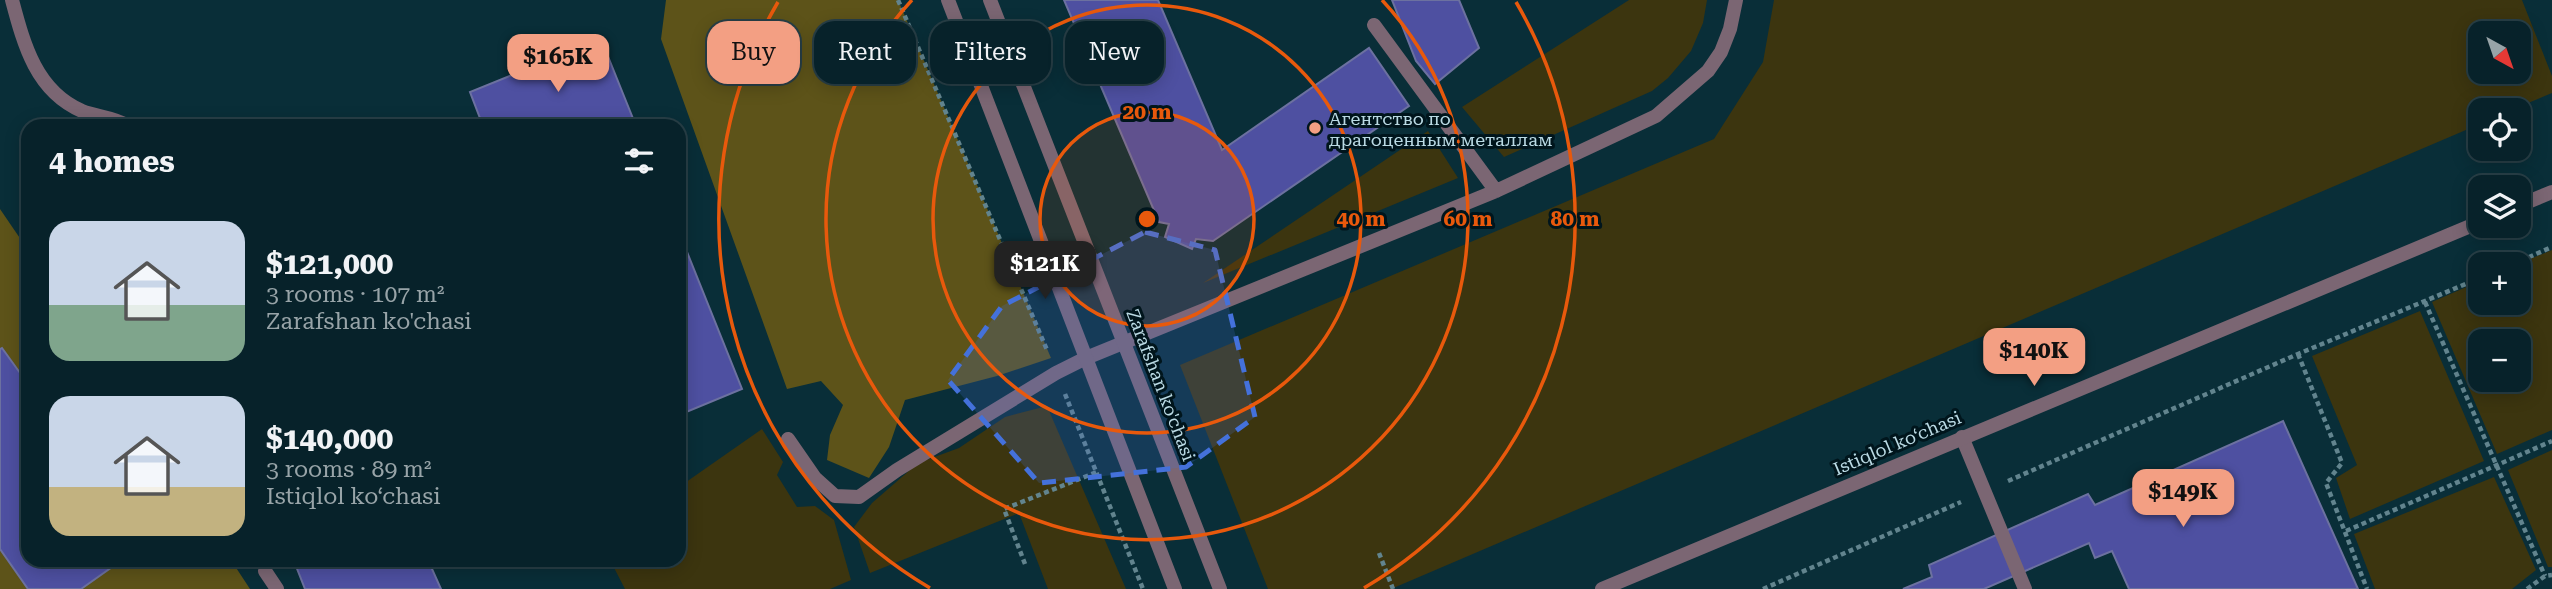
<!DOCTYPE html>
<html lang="en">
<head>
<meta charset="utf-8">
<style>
	body { margin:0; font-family:"Roboto Serif",serif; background:#152f36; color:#f1f3f6; height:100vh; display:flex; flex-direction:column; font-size:26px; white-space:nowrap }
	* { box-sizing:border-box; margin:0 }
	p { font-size:23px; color:#98a4a8 }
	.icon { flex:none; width:38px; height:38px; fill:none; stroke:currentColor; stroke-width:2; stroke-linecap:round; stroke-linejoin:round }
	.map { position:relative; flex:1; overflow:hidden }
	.details { position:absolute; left:21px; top:119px; width:665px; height:448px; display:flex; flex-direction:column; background:#07222a; border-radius:21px; box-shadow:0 4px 18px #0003,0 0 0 2px #283f47 }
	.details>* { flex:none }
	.guide { position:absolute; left:707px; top:21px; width:665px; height:63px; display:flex; gap:14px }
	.needle { width:46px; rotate:140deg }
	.tools { position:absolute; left:2468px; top:21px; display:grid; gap:14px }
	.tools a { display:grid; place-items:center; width:63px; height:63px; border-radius:14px; background:#07222a; box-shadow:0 4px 18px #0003,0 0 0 2px #283f47; font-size:35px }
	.price { position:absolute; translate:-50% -60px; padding:0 16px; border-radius:14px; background:#f39f83; color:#111; font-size:23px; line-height:46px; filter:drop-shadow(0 2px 4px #0008) }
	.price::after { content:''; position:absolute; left:50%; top:42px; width:21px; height:16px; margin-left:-10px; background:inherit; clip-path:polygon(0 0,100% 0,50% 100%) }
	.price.current { background:#222; color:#fff }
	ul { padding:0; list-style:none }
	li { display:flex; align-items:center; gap:21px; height:175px; padding:0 28px }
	li span { display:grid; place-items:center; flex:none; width:196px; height:140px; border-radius:21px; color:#555 }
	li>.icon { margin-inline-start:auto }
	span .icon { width:84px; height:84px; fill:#fffc; stroke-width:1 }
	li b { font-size:30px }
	h2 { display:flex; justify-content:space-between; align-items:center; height:84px; padding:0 28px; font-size:30px }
	.pill { padding:0 24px; border-radius:21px; background:#07222a; box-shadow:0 4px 18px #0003,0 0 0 2px #283f47; font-size:24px; line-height:63px }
	.pill.current { background:#f39f83; color:#111 }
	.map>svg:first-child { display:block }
	.green { fill:#3c350f; fill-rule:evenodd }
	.forest { fill:#5d5319 }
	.building { fill:#4e50a1; stroke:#6c71a0; stroke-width:2 }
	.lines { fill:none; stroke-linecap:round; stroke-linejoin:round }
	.path { stroke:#62848e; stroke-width:4.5; stroke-dasharray:5 3.5; stroke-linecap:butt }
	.service { stroke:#7b6673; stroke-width:14 }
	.minor { stroke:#7b6673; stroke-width:14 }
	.marked { fill:#4471db; fill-opacity:0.2; stroke:#4471db; stroke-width:5; stroke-dasharray:14 9; stroke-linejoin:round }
	.ring { fill:none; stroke:#e8590c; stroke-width:3.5 }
	.poi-dot { fill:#f39f83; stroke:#00151c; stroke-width:2.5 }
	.labels { text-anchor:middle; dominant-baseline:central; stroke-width:6; stroke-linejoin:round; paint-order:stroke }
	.poi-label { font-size:18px; fill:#badae4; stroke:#00151c; text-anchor:start }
	.street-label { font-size:18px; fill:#badae4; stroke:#00151c }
	.centre { fill:#e8590c; stroke:#00151c; stroke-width:3.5 }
	.ring-label { font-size:21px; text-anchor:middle; font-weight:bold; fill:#e8590c; stroke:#00151c; stroke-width:6; stroke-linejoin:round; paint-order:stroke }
</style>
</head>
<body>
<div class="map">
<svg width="2552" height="589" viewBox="0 0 2552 589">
	<rect width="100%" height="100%" fill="#092e38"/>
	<!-- green -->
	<path class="green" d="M1629,0H1707L1703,23L1691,51L1668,78L1652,91L1504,157L1462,107Z
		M1774,0H2522L2552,76V93L2511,110H2480V124L1391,589H1268L1180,365L1714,139L1763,62ZM2518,33V72H2480V33Z
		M1428,131L1458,178L1203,283Z
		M2552,250V430L2497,454L2432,302L2480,281V303H2518V264ZM2518,341V380H2480V341Z
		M2420,311L2484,461L2350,519L2336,478L2357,465L2312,356Z
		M1047,406L1126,589H1048L1019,513L870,573L854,527L872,503L918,463L959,448L1005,417Z
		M762,429L783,462L777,475L797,507L815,506L834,520L851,580L830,589H625L610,560H679V487Z
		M2552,450V567H2548L2508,470Z
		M2494,477L2536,570L2512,589H2375L2354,534Z"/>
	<!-- forest -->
	<path class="forest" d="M666,0H898L1051,358L997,376L905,400L889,447L869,478L827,460L830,435L843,405L821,381L787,389L661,39Z
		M0,209L28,250V560H231L250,589H0Z"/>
	<!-- building -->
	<path class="building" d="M1064,0H1158L1222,150L1369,48L1409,106L1213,241L1196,239L1192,249L1165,237L1169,224L1159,222Z
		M1392,0H1459L1479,48L1435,84L1416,61Z
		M601,39L636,126H483L470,92Z
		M679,232L742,389L679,415Z
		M2,348L28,384V560H122L81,589H28L0,549V349Z
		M2283,421L2358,589H2129L2112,551L2095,558L2089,543L1984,589H1903L1932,577L1929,565L2088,494L2095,505Z
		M296,560H428L441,589H305L294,561Z"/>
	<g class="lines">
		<!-- path -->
		<path class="path" d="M898,0L1047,350
			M2513,264L2552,247
			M2425,302L2545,576
			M2298,354L2342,463L2326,483L2367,589
			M1065,394L1143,589
			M2008,481L2298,354L2480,278
			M2346,531L2552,441
			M1379,553L1393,589
			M1025,564L1004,509L1097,472
			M1763,589L1961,502
			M2527,589L2545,576L2552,575"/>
		<!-- service -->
		<path class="service" d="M12,0C24,45 36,91 82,111C97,117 114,117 128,126
			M1374,25L1496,191
			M1962,437L2025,589
			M788,439L815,478L835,496L859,497L897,470L1056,373L1086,358L1496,191L1656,116L1708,71L1721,52L1730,29L1736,0
			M265,571L277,589"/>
		<!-- minor -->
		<path class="minor" d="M948,0L1175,589
			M990,0L1220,589
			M2518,206L2552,192
			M1602,589L2480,222"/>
	</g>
	<!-- marked area -->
	<path class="marked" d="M1145,232L1215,250L1255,417L1186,467L1039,483L948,380L1002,306Z"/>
	<!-- distance rings -->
	<circle cx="1147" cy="219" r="107" fill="#e8590c" fill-opacity=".12"/>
	<g class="ring">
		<circle cx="1147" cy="219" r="107"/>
		<circle cx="1147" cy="219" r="214"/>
		<path d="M1382 0A321 321 0 1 1 912 0"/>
		<path d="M930 588A428 428 0 0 1 778 2M1516 2A428 428 0 0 1 1364 588"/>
	</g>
	<!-- markers -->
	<circle class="poi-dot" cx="1315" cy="128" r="7"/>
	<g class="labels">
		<!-- poi labels -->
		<g class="poi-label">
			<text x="1329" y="118">Агентство по<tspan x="1329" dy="21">драгоценным металлам</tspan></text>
		</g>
		<!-- street labels -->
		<g class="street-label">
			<text transform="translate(1161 385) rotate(69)">Zarafshan ko'chasi</text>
			<text transform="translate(1897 443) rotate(-23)">Istiqlol ko‘chasi</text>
		</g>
	</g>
	<circle cx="1147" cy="219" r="10" class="centre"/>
	<g class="ring-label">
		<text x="1147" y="119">20 m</text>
		<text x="1361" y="226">40 m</text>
		<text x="1468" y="226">60 m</text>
		<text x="1575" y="226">80 m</text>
	</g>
</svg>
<div class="tools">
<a><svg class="needle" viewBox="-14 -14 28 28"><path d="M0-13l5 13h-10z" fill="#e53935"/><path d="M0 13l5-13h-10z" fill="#98a4a8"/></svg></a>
<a><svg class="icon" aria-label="locate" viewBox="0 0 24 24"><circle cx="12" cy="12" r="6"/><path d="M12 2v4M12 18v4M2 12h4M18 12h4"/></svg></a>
<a><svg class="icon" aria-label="layers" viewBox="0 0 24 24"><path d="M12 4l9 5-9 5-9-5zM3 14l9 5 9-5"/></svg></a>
<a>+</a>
<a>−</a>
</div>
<b class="price" style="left:558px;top:94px">$165K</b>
<b class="price current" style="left:1045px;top:301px">$121K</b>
<b class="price" style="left:2034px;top:388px">$140K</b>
<b class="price" style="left:2183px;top:529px">$149K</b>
<div class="guide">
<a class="pill current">Buy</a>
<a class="pill">Rent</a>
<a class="pill">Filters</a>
<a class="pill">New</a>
</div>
<section class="details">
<h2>4 homes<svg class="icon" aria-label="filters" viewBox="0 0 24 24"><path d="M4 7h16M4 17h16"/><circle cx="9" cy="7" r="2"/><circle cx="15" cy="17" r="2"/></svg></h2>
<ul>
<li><span style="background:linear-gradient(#c9d6e8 60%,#7fa58c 0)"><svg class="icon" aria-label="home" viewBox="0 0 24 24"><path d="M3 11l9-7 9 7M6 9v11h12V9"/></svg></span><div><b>$121,000</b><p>3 rooms · 107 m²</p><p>Zarafshan ko'chasi</p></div></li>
<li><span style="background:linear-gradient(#c9d6e8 65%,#c2b280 0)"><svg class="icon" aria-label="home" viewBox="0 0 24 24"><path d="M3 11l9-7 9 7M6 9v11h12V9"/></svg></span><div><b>$140,000</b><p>3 rooms · 89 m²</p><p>Istiqlol ko‘chasi</p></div></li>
</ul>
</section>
</div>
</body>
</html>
